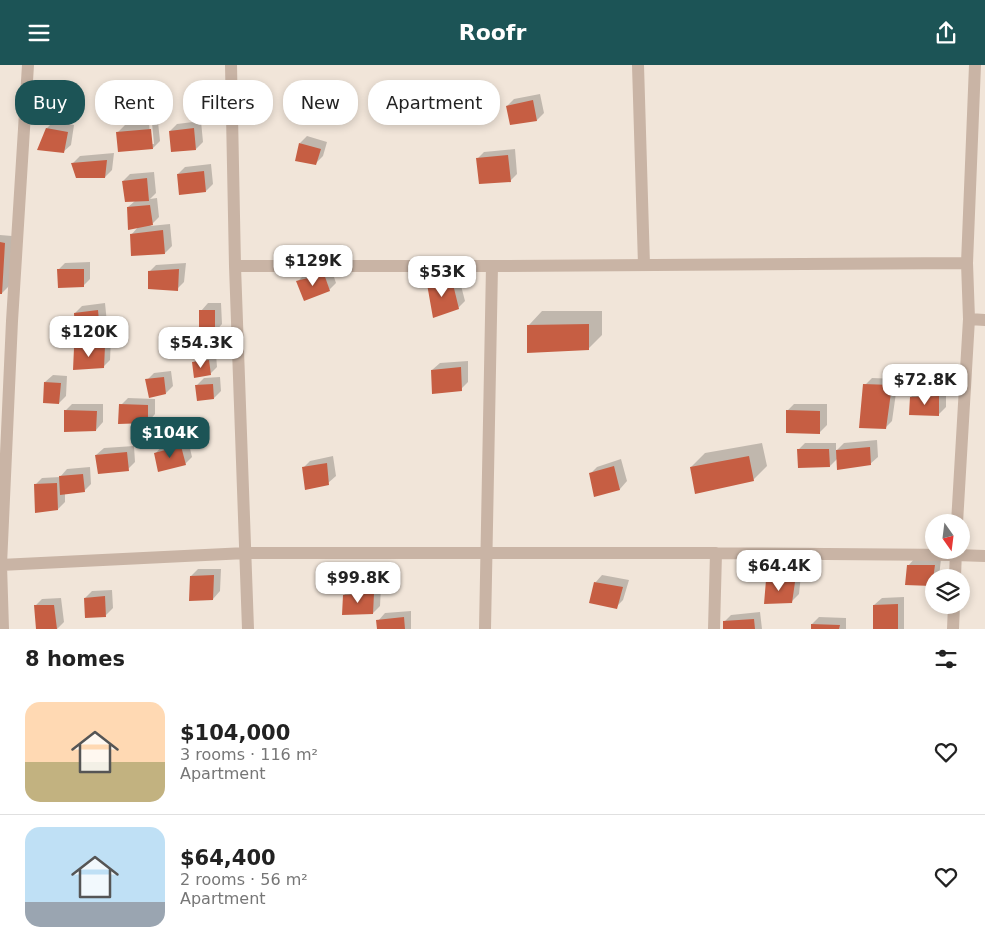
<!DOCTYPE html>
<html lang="en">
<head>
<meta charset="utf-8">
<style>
	body { margin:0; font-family:"DejaVu Sans",sans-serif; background:#f2f2f2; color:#222; height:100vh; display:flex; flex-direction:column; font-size:19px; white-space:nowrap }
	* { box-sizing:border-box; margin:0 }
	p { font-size:16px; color:#767676 }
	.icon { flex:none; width:28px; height:28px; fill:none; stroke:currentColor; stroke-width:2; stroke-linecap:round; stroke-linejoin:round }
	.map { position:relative; height:564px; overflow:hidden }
	.panel { display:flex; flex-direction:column; background:#fff; flex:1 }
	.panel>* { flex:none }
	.guide { position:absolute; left:15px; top:15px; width:500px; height:45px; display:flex; gap:10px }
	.needle { width:32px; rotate:166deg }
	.buttons { position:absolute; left:925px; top:449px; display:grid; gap:10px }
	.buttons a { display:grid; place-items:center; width:45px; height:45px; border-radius:50%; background:#fff; box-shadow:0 2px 8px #0003; font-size:25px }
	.price { position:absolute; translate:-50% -42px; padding:0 11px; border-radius:10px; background:#fff; color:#222; font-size:16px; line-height:32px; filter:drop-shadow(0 1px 2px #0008) }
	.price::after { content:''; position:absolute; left:50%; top:30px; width:15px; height:11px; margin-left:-8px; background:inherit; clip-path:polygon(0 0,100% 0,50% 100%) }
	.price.current { background:#1c5456; color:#fff }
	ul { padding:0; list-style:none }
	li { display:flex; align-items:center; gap:15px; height:125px; padding:0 25px }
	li+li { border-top:1px solid #e0e0e0 }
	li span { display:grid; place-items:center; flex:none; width:140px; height:100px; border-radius:15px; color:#555 }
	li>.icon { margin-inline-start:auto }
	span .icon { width:60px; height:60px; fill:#fffc; stroke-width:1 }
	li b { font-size:21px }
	h2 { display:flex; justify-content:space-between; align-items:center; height:60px; padding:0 25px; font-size:21px }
	.chip { padding:0 18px; border-radius:20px; background:#fff; box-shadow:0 2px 8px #0003; font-size:18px; line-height:45px }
	.chip.current { background:#1c5456; color:#fff }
	header { display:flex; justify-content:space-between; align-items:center; height:65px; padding:0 25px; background:#1c5456; color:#fff; font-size:22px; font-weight:700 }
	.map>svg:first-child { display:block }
	.shadow { fill:#0003 }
	.building { fill:#c65e43 }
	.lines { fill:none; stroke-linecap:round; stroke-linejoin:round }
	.street { stroke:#c9b4a5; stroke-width:12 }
</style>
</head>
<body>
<header><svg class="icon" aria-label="menu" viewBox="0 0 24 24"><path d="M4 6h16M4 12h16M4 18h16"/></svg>Roofr<svg class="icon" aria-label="share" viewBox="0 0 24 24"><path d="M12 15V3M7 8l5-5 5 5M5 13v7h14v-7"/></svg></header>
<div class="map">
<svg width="985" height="564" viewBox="0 0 985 564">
	<rect width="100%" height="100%" fill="#f1e5d9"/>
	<!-- shadow -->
	<path class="shadow" d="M540,29L544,48L537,55L511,59L507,41L514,34Z
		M54,56L74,60L71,80L63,87L47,63Z
		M201,56L203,77L196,84L170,66L177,59Z
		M158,57L160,76L153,83L118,67L125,60L149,58L151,79H154L152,58Z
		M307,71L327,77L323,91L316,98L300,78Z
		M515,84L517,109L510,116L477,94L484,87Z
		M114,88L112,105L105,112L73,98L80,91Z
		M211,99L213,119L206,126L178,109L185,102Z
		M154,107L156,128L150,134L157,133L159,152L150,161L170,159L172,181L165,188L131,170L139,161L128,142L135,136L123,116L130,109Z
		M0,170L12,171L9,221L2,228H0Z
		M90,197V214L83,221L58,205L65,198Z
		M186,198L184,217L177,224L149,207L156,200Z
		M331,203L336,218L329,225L298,216L305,209Z
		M458,209L465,236L458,243L428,220L436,213Z
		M105,238L107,258L100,265L75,248L82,241Z
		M208,238H221L222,259L215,267L201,246Z
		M542,246H602V270L588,284L529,260Z
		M111,274L110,295L103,302L76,284L83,276Z
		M216,289L217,302L210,309L193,298L200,291Z
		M468,296V317L461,324L432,305L440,298Z
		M171,306L173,321L166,328L147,315L154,308Z
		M53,310L67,311L66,331L59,338L45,317Z
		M220,312L221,326L214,333L197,320L204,313Z
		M872,313L898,314L892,356L885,363L865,320Z
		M946,324V342L939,349L911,332L918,325Z
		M128,333L155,334V349L148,357L121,340Z
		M72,339H103V357L96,365L65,346Z
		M794,339H827V360L820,367L787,346Z
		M188,375L192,392L185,399L155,389L162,381Z
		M877,375L878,392L870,399L837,394L830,401H799L798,385L805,378H836V386L844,378Z
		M762,378L767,401L753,415L691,402L705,388Z
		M134,381L135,397L128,404L96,390L104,383Z
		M333,391L336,411L328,418L303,403L310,396Z
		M621,394L627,416L620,424L595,430L590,409L597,402Z
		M90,402L91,419L84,426L65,428V437L58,444L35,420L42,413L60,412L67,404Z
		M915,493L941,494L939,512H934V517L932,520L908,501Z
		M198,504H221L220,526L213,534L191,511Z
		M774,509L801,510L799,529L792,536L767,516Z
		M602,510L629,515L623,535L616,542L595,518Z
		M381,522L380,541L373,548L344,530L351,523Z
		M112,525L113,543L106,550L85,533L92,526Z
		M904,532V564H874V540L882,533Z
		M61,533L64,557L57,564H38L35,541L42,534Z
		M411,546V564H378V556L385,548Z
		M760,547L762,564H725L724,557L731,550Z
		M819,552L846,553V564H812V559Z"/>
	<!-- building -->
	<path class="building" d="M533,35L537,56L510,60L506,41Z
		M46,63L68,67L64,88L37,85Z
		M194,63L196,85L171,87L169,66Z
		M151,64L153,84L118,87L116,67Z
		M299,78L321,84L316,100L295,96Z
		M508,90L511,117L479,119L476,93Z
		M107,95L105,113H76L71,98Z
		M204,106L206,127L179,130L177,109Z
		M147,113L149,136L125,137L122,116Z
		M150,140L153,160L128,165L127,142Z
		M163,165L165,189L131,191L130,169Z
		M0,177L5,178L2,229H0Z
		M57,204H84V222L58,223Z
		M179,204L178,226L148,224V206Z
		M324,209L330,226L304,236L296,216Z
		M452,215L459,244L433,253L427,219Z
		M98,245L100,267L75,269L74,248Z
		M199,245H215V268L199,269Z
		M589,259V285L527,288V260Z
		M105,281L104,303L73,305L74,283Z
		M209,295L211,310L194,313L192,297Z
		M461,302L462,326L432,329L431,305Z
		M164,312L166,329L149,333L145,314Z
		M44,317L61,318L59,339L43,338Z
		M213,319L214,334L197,336L195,320Z
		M863,319L892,320L886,364L859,363Z
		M939,331V351L909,350L910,332Z
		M119,339L148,340V358L118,359Z
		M64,345L97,346L96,366L64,367Z
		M786,345L820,346V369L786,368Z
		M181,381L186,400L158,407L154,388Z
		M870,382L871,400L837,405L836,385Z
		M797,384H829L830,402L798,403Z
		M127,387L129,406L98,409L95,390Z
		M749,391L754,416L695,429L690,402Z
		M327,398L329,420L305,425L302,402Z
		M614,401L620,425L594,432L589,408Z
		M83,409L85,427L60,430L59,411Z
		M57,418L58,445L35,448L34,419Z
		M907,500H935L932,521L905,520Z
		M214,510L213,535L189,536L190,511Z
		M766,515L795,517L792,538L764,539Z
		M594,517L623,522L617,544L589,538Z
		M374,528L373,549L342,550L343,530Z
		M105,531L106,552L85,553L84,533Z
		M898,539V564H873V540Z
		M34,540H54L57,564H36Z
		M404,552L405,564H377L376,555Z
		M754,554L755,564H723V556Z
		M811,559L840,560L839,564H811Z"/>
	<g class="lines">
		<!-- street -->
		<path class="street" d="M231,0L235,201L248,564
			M638,0L644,200
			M235,201H492L967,198
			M969,254L985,255
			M957,458L969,254L967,198L975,0
			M0,500L246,488H716L956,490L985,491
			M955,512L956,485
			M3,564L1,500L12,256L28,0
			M485,564L492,201
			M714,564L716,488
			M953,564L954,540"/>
	</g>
</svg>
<div class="buttons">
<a><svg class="needle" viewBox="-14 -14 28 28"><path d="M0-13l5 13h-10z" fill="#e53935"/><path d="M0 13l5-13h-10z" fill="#767676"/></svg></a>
<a><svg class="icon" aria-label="layers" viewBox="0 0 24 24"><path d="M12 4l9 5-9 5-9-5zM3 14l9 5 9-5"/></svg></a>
</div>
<b class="price" style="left:313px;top:222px">$129K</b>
<b class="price" style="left:442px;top:233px">$53K</b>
<b class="price" style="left:89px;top:293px">$120K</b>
<b class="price" style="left:201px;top:304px">$54.3K</b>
<b class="price" style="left:925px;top:341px">$72.8K</b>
<b class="price current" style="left:170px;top:394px">$104K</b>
<b class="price" style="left:779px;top:527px">$64.4K</b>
<b class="price" style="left:358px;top:539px">$99.8K</b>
<div class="guide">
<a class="chip current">Buy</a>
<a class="chip">Rent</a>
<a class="chip">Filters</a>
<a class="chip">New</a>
<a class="chip">Apartment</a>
</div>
</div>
<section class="panel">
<h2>8 homes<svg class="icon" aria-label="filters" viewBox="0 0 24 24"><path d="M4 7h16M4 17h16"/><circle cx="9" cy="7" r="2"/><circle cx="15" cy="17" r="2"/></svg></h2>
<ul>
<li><span style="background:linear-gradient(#ffd9b3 60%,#c2b280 0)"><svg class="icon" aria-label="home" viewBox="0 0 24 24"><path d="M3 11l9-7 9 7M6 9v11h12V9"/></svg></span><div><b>$104,000</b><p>3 rooms · 116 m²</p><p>Apartment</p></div><svg class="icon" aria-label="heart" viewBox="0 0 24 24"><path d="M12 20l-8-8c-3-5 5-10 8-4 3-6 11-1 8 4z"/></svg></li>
<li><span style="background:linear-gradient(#bfe0f5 75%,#9aa5b1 0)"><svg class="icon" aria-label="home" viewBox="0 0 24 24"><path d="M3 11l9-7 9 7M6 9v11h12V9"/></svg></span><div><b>$64,400</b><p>2 rooms · 56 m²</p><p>Apartment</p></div><svg class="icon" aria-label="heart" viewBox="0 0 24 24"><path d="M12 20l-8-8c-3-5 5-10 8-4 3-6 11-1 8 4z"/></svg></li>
</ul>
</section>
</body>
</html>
